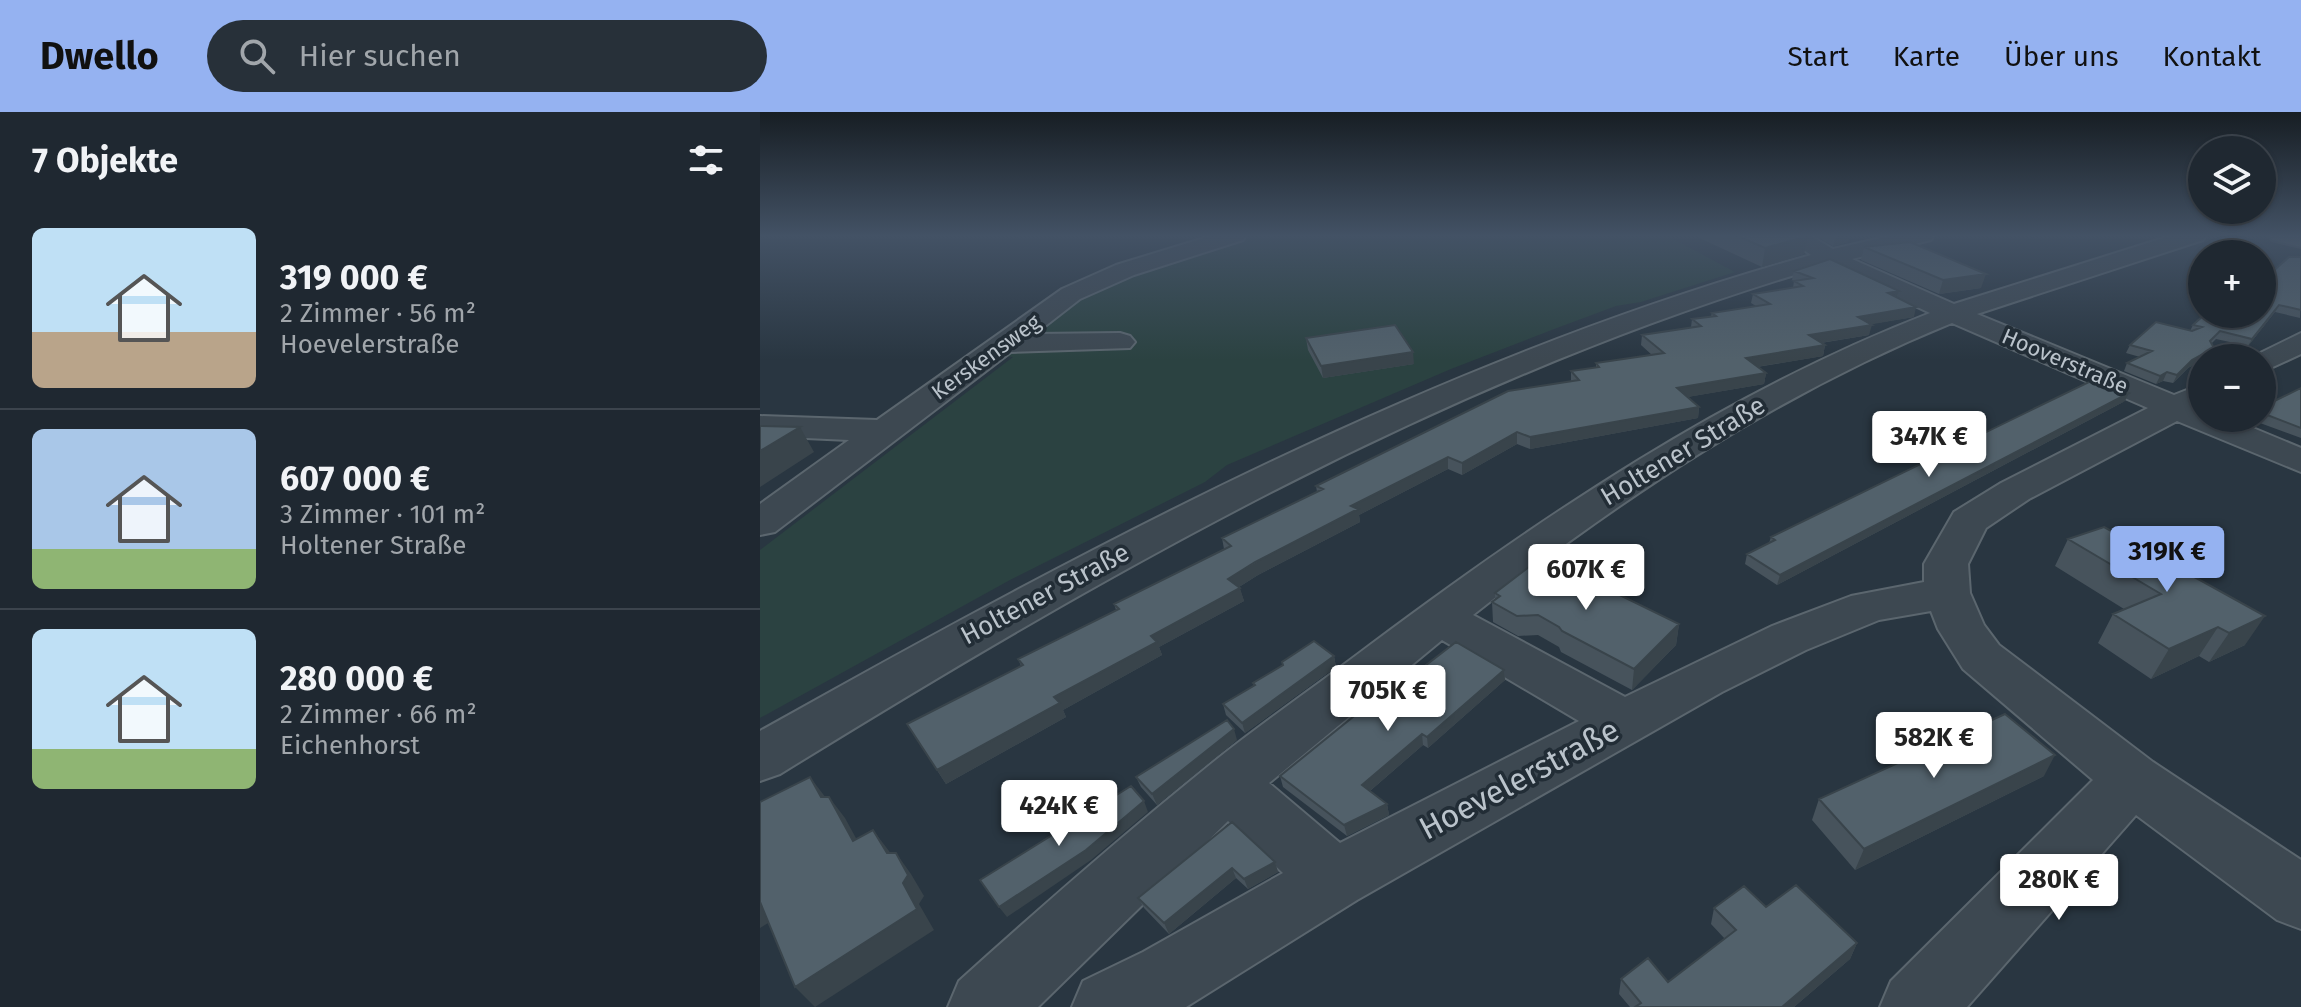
<!DOCTYPE html>
<html lang="de">
<head>
<meta charset="utf-8">
<style>
	body { margin:0; font-family:"Fira Sans",sans-serif; background:#273039; color:#f1f3f6; height:100vh; display:flex; flex-direction:column; font-size:30px; white-space:nowrap }
	* { box-sizing:border-box; margin:0 }
	p { font-size:26px; color:#a1a6ab }
	.icon { flex:none; width:44px; height:44px; fill:none; stroke:currentColor; stroke-width:2; stroke-linecap:round; stroke-linejoin:round }
	.map { position:relative; flex:1; overflow:hidden }
	.panel { display:flex; flex-direction:column; background:#1f2831; width:760px }
	.panel>* { flex:none }
	.buttons { position:absolute; left:1428px; top:24px; display:grid; gap:16px }
	.buttons a { display:grid; place-items:center; width:88px; height:88px; border-radius:50%; background:#1f2831; box-shadow:0 2px 6px #0004,0 0 0 2px #3c444d; font-size:40px }
	.price { position:absolute; translate:-50% -68px; padding:0 18px; border-radius:8px; background:#fff; color:#222; font-size:26px; line-height:52px; filter:drop-shadow(0 2px 4px #0008) }
	.price::after { content:''; position:absolute; left:50%; top:48px; width:24px; height:18px; margin-left:-12px; background:inherit; clip-path:polygon(0 0,100% 0,50% 100%) }
	.price.on { background:#95b2f1; color:#111 }
	ul { padding:0; list-style:none }
	li { display:flex; align-items:center; gap:24px; height:200px; padding:0 32px }
	li+li { border-top:2px solid #3c444d }
	li span { display:grid; place-items:center; flex:none; width:224px; height:160px; border-radius:12px; color:#555 }
	li>.icon { margin-inline-start:auto }
	span .icon { width:96px; height:96px; fill:#fffc; stroke-width:1 }
	li b { font-size:34px }
	h2 { display:flex; justify-content:space-between; align-items:center; height:96px; padding:0 32px; font-size:34px }
	header { display:flex; align-items:center; gap:48px; box-sizing:border-box; height:112px; padding:0 40px; background:#95b2f1; color:#111 }
	header strong { font-size:38px }
	nav { display:flex; gap:44px; margin-inline-start:auto; font-size:28px }
	.search { width:560px; height:72px; background:#273039; display:flex; align-items:center; gap:20px; box-sizing:border-box; padding:0 28px; border-radius:44px; color:#a1a6ab; font-size:30px }
	main { display:flex; flex:1; min-height:0 }
	.map>svg:first-child { display:block }
	.green { fill:#2b4241 }
	.lines { fill:none; stroke-linecap:round; stroke-linejoin:round }
	.minor-casing { stroke:#5b666e; stroke-width:4 }
	.major-casing { stroke:#47515a; stroke-width:4 }
	.minor { fill:#3d4851; fill-rule:evenodd }
	.major { fill:#5b6771; fill-rule:evenodd }
	.wall { fill:#47535c }
	.shaded-wall { fill:#39444b }
	.building { fill:#52616b; stroke:#39444b; stroke-width:2 }
	.labels { text-anchor:middle; dominant-baseline:central; stroke-width:7; stroke-linejoin:round; paint-order:stroke }
	.far-street-label { font-size:22px; fill:#bac3cb; stroke:#222d36 }
	.street-label { font-size:26px; fill:#bac3cb; stroke:#222d36 }
	.near-street-label { font-size:32px; fill:#bac3cb; stroke:#222d36 }
</style>
</head>
<body>
<header>
<strong>Dwello</strong>
<div class="search"><svg class="icon" aria-label="search" viewBox="0 0 24 24"><circle cx="10" cy="10" r="6"/><path d="M15 15l6 6"/></svg>Hier suchen</div>
<nav><a>Start</a><a>Karte</a><a>Über uns</a><a>Kontakt</a></nav>
</header>
<main>
<section class="panel">
<h2>7 Objekte<svg class="icon" aria-label="filters" viewBox="0 0 24 24"><path d="M4 7h16M4 17h16"/><circle cx="9" cy="7" r="2"/><circle cx="15" cy="17" r="2"/></svg></h2>
<ul>
<li><span style="background:linear-gradient(#bfe0f5 65%,#b9a48a 0)"><svg class="icon" aria-label="home" viewBox="0 0 24 24"><path d="M3 11l9-7 9 7M6 9v11h12V9"/></svg></span><div><b>319 000 €</b><p>2 Zimmer · 56 m²</p><p>Hoevelerstraße</p></div></li>
<li><span style="background:linear-gradient(#a9c7e8 75%,#8fb573 0)"><svg class="icon" aria-label="home" viewBox="0 0 24 24"><path d="M3 11l9-7 9 7M6 9v11h12V9"/></svg></span><div><b>607 000 €</b><p>3 Zimmer · 101 m²</p><p>Holtener Straße</p></div></li>
<li><span style="background:linear-gradient(#bfe0f5 75%,#8fb573 0)"><svg class="icon" aria-label="home" viewBox="0 0 24 24"><path d="M3 11l9-7 9 7M6 9v11h12V9"/></svg></span><div><b>280 000 €</b><p>2 Zimmer · 66 m²</p><p>Eichenhorst</p></div></li>
</ul>
</section>
<div class="map">
<svg width="1541" height="895" viewBox="0 0 1541 895">
	<rect width="100%" height="100%" fill="#293641"/>
	<!-- green -->
	<path class="green" d="M489,123H906L975,160L881,190L856,194L789,219L691,257L467,353L445,370L250,468L0,606V438L253,245L240,244L328,178L367,161Z"/>
	<g class="lines">
		<defs>
			<path id="minor" d="M454,123H486L483,128L374,163L320,187L275,222L360,221L370,224L375,230L370,236L251,240L15,420L0,423V392L89,328L0,324V304L117,308L302,177L356,153Z
				M1023,123H1049L1073,137L1134,123H1174L1171,128L1092,147L1194,192L1413,123H1446L1443,128L1217,202L1414,283L1442,272V306H1469L1541,336V360L1417,309L1269,387L1226,416L1208,452L1210,481L1224,513L1239,533L1393,650L1541,748V817L1517,808L1376,703L1207,895H1120L1131,869L1333,668L1203,557L1178,517L1171,499L1119,508L1046,538L962,580L597,788L426,895H312L323,869L383,840L523,761L468,709L278,895H188L199,869C280,796 362,724 446,656C499,613 556,574 610,533C784,403 966,280 1170,201L1068,153C693,262 350,458 20,662L0,669V619C334,432 680,246 1051,143ZM1192,211L1388,296L1241,371L1194,400L1164,452V470L1091,484L1012,514L865,585L713,503C860,386 1018,282 1192,211ZM682,528L819,609L580,731L509,671Z
				M1541,221V242L1502,260V246H1490Z"/>
			<path id="major" d="M1509,123H1541V135L1512,128Z"/>
		</defs>
		<!-- minor casing -->
		<use href="#minor" class="minor-casing"/>
		<!-- major casing -->
		<use href="#major" class="major-casing"/>
		<!-- minor -->
		<use href="#minor" class="minor"/>
		<!-- major -->
		<use href="#major" class="major"/>
	</g>
	<!-- wall -->
	<path class="wall" d="M933,123H1046L1044,142L1002,155Z
		M1054,123H1090L1088,130L1073,134Z
		M1104,135L1221,176L1179,182L1101,148Z
		M1541,145L1540,206L1515,200L1488,234L1456,227L1452,231L1454,236L1450,244L1442,246V248L1428,256L1413,271L1403,269L1396,272L1364,259L1367,251L1380,245L1366,241L1370,233L1430,219L1433,213L1502,202Z
		M1034,159L1139,179L1137,185L1154,205L1110,212L1109,223L1061,231L1065,233L1063,244L997,255L1006,261L1004,272L927,285L939,295L938,306L770,337L757,332L702,363L688,357L599,403L600,410L498,463L479,475L484,489L399,535L402,543L303,598L306,605L186,672L147,612L261,554L258,547L356,498L354,492L464,437L462,426L557,380L556,374L811,269V259L836,255V251L892,243L881,233L882,223L931,215L932,207L951,204L952,201L996,194L991,191L993,182L1033,176L1034,169H1036L1032,168Z
		M546,226L654,252L563,266L548,238Z
		M1541,276V326L1489,307L1502,306V295Z
		M1365,289L1017,473L985,452L987,442L1009,431L1011,425Z
		M1344,415L1485,533L1449,550L1439,544L1391,567L1338,531L1353,502L1364,497L1295,454L1308,427Z
		M735,481L919,512L916,533L872,578L801,540L799,535L778,523L758,524L733,510L732,490L735,488Z
		M574,544L576,555L485,621L466,603L463,592L494,574L493,571Z
		M744,558L745,568L668,636L663,633L610,679L627,692L629,703L587,724L523,675L520,664L618,590Z
		M477,628L397,693L381,675L376,665Z
		M1284,664L1095,758L1052,708L1059,687Z
		M472,710L515,750L518,760L488,777L476,766L409,822L384,796L378,786Z
		M1006,795L1097,831L1090,847L1034,895H870L859,882L861,867L908,870L965,827L951,812L954,796Z"/>
	<!-- shaded-wall -->
	<path class="shaded-wall" d="M1076,123H1090L1088,130L1073,134Z
		M1048,124L1044,142L1002,155L1005,136Z
		M1226,162L1221,176L1179,182L1183,168Z
		M1139,179L1136,188L1128,181Z
		M1519,193L1515,200L1488,234L1492,227Z
		M1156,195L1154,205L1096,215L1098,205Z
		M1112,213L1109,223L1047,233L1049,223Z
		M1065,233L1063,244L984,257L986,246Z
		M1454,236L1450,244L1446,246H1442V248L1428,256L1413,271L1417,263L1432,248Z
		M653,240L654,252L563,266L561,254Z
		M1407,260L1403,269L1396,272L1400,264Z
		M1006,261L1004,272L916,287L917,276Z
		M1369,281L1365,289L1017,473L1020,463Z
		M939,295L938,306L770,337V325Z
		M40,315L54,340L0,375V339Z
		M757,320V332L702,363V351Z
		M688,345V357L599,403L600,410L498,463L471,480L468,467L591,394Z
		M480,476L484,489L399,535L402,543L303,598L306,605L186,672L177,658L391,524Z
		M1505,504L1485,533L1449,550L1469,521Z
		M919,512L916,533L872,578L874,557Z
		M1458,515L1439,544L1391,567L1409,537Z
		M574,544L576,555L485,621L482,611Z
		M744,558L745,568L668,636L667,625Z
		M474,617L477,628L397,693L392,682Z
		M662,622L663,633L604,684L602,673Z
		M1295,643L1284,664L1095,758L1104,737Z
		M50,665L66,686L61,685Z
		M69,685L85,706L109,750L93,729Z
		M384,689L388,700L331,748L247,805L239,795Z
		M627,692L629,703L587,724L584,713Z
		M113,718L129,739L143,762L127,741Z
		M136,741L151,762L164,784L159,792L174,818L55,895L35,875Z
		M515,750L518,760L488,777L484,767Z
		M472,756L476,766L409,822L404,811Z
		M0,787L18,805L0,816Z
		M1097,831L1090,847L1034,895H1022Z"/>
	<!-- building -->
	<path class="building" d="M975,123H1046L1048,124L1005,136Z
		M1150,130L1226,162L1183,168L1104,135Z
		M1529,145H1541V198L1519,193L1492,227L1460,219L1450,229L1454,236L1432,248L1417,263L1407,260L1400,264L1367,251L1392,239L1370,233L1396,210L1432,219L1442,215L1433,213L1445,202H1502V169Z
		M1070,147L1139,179L1128,181L1156,195L1098,205L1112,213L1049,223L1065,233L986,246L1006,261L917,276L939,295L770,325L757,320L702,351L688,345L591,394L598,397L495,450L468,467L480,476L391,524L397,530L294,585L300,591L177,658L147,612L263,553L258,547L359,497L354,492L471,434L462,426L563,377L556,374L748,279L819,268L811,259L839,255L836,251L904,241L882,223L941,214L932,207L956,204L952,201L1010,192L993,182L1043,174L1034,169L1053,166L1034,159Z
		M635,213L653,240L561,254L546,226Z
		M1335,267L1369,281L1020,463L987,442L1015,428L1011,425Z
		M1541,276V316L1502,301V295Z
		M0,314L40,315L0,339Z
		M1344,415L1505,504L1469,521L1458,515L1409,537L1353,502L1401,482L1308,427Z
		M782,445L919,512L874,557L802,519L799,515L778,503L757,504L732,490L740,484L735,481Z
		M554,529L574,544L482,611L463,592L495,573L493,571L523,553L522,550Z
		M696,530L744,558L667,625L662,622L602,673L627,692L584,713L520,664L614,588L618,590Z
		M1245,602L1295,643L1104,737L1059,687Z
		M467,608L474,617L392,682L376,665Z
		M50,665L61,685H69L93,729L113,718L127,741H136L148,763L143,771L157,797L35,875L0,790V690Z
		M371,674L384,689L326,738L239,795L220,768Z
		M472,710L515,750L484,767L472,756L404,811L378,786Z
		M1036,773L1097,831L1022,895H875L881,891L861,867L888,846L908,870L976,818L954,796L984,774L1006,795Z"/>
	<!-- sky -->
	<linearGradient id="sky" x2="0" y2="1"><stop stop-color="#171e24"/><stop offset="0.5" stop-color="#435265"/><stop offset="1" stop-color="#435265" stop-opacity="0"/></linearGradient>
	<rect width="1541" height="248" fill="url(#sky)"/>
	<g class="labels">
		<!-- far-street labels -->
		<g class="far-street-label">
			<text transform="translate(226 245) rotate(-36)">Kerskensweg</text>
			<text transform="translate(1305 249) rotate(23)">Hooverstraße</text>
		</g>
		<!-- street labels -->
		<g class="street-label">
			<text transform="translate(923 339) rotate(-31)">Holtener Straße</text>
			<text transform="translate(285 482) rotate(-28)">Holtener Straße</text>
		</g>
		<!-- near-street labels -->
		<g class="near-street-label">
			<text transform="translate(759 667) rotate(-28)">Hoevelerstraße</text>
		</g>
	</g>
</svg>
<div class="buttons">
<a><svg class="icon" aria-label="layers" viewBox="0 0 24 24"><path d="M12 4l9 5-9 5-9-5zM3 14l9 5 9-5"/></svg></a>
<a>+</a>
<a>−</a>
</div>
<b class="price" style="left:1169px;top:367px">347K €</b>
<b class="price on" style="left:1407px;top:482px">319K €</b>
<b class="price" style="left:826px;top:500px">607K €</b>
<b class="price" style="left:628px;top:621px">705K €</b>
<b class="price" style="left:1174px;top:668px">582K €</b>
<b class="price" style="left:299px;top:736px">424K €</b>
<b class="price" style="left:1299px;top:810px">280K €</b>
</div>
</main>
</body>
</html>
